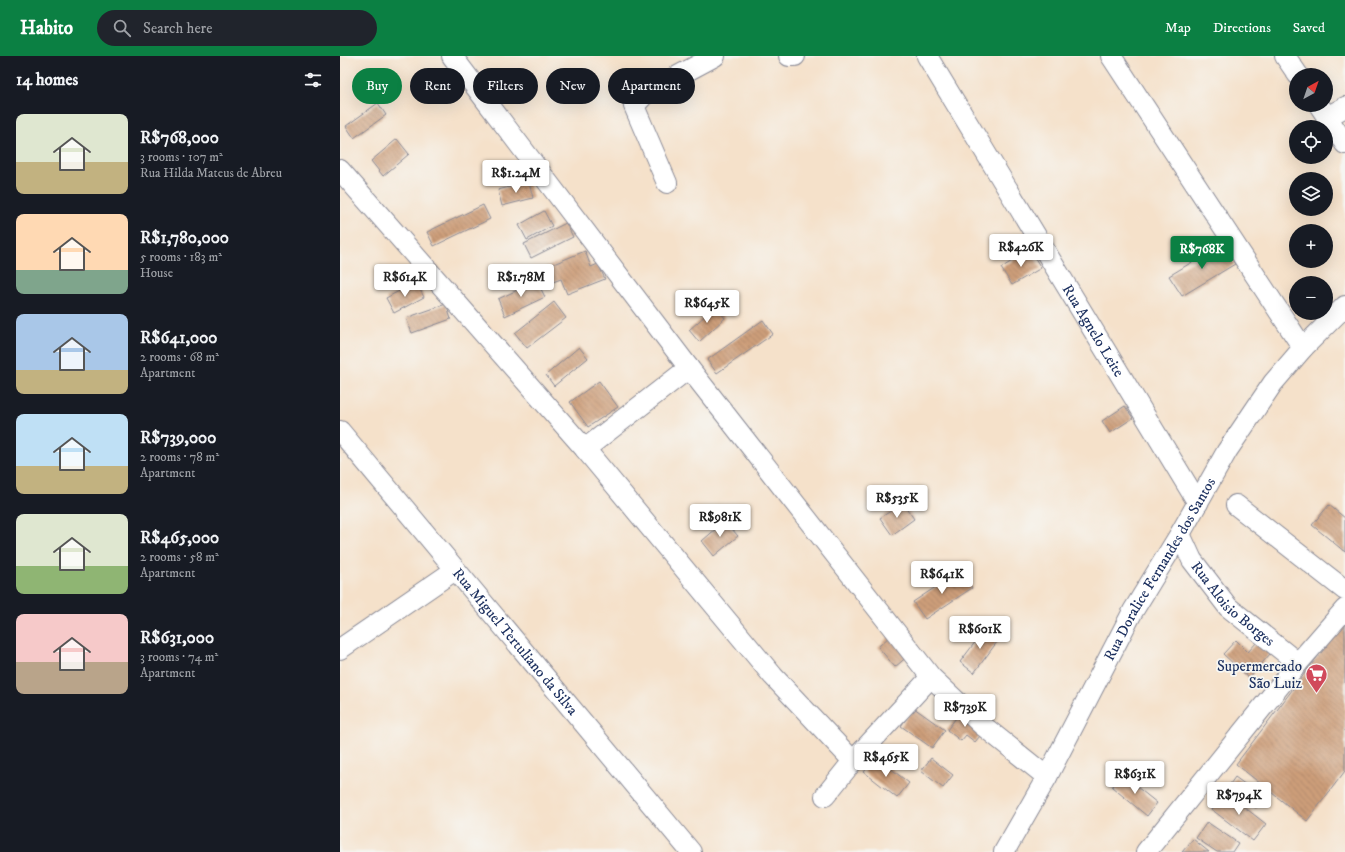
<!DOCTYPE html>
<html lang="en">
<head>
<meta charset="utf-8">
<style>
	body { margin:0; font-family:"IM FELL DW Pica",serif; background:#20242c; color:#f1f3f6; height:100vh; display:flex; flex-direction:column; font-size:15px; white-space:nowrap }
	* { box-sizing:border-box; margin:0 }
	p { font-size:13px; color:#9ea1a6 }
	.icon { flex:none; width:22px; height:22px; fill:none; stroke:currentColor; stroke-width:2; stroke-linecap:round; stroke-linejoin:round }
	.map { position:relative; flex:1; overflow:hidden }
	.sheet { display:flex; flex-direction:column; background:#171b24; width:340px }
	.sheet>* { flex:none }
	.guide { position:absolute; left:12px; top:12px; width:380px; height:36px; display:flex; gap:8px }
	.needle { width:26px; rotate:40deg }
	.controls { position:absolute; left:949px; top:12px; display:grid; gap:8px }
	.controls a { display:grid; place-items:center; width:44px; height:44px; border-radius:50%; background:#171b24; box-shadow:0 4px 16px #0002; font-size:20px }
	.price { position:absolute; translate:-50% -34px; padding:0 9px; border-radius:4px; background:#fff; color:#222; font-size:13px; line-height:26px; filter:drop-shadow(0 1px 2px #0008) }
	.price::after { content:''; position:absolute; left:50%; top:24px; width:12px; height:9px; margin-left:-6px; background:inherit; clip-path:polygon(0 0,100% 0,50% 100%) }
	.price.on { background:#0b8043; color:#fff }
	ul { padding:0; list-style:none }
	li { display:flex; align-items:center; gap:12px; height:100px; padding:0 16px }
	li span { display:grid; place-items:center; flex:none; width:112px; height:80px; border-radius:8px; color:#555 }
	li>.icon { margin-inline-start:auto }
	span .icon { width:48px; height:48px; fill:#fffc; stroke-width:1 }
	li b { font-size:17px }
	h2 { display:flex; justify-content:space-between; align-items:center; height:48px; padding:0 16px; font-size:17px }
	.chip { padding:0 14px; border-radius:18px; background:#171b24; box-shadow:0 4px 16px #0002; font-size:14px; line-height:36px }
	.chip.on { background:#0b8043; color:#fff }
	header { display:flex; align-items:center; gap:24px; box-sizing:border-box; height:56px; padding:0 20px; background:#0b8043; color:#fff }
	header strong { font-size:19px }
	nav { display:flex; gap:22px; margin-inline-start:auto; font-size:14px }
	.search { width:280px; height:36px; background:#20242c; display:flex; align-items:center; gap:10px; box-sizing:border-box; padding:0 14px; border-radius:22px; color:#9ea1a6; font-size:15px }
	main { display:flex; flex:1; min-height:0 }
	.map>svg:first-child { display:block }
	.building { fill:url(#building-back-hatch) }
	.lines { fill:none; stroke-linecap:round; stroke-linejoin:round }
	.minor-casing { stroke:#888894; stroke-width:22 }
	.minor { stroke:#fff; stroke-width:20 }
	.labels { text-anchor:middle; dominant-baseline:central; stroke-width:3.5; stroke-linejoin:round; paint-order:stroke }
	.street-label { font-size:15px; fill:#1b2f5e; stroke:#f6f6f2 }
	.poi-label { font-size:15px; fill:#1b2f5e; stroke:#f6f6f2; text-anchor:end }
</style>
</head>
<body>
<header>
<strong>Habito</strong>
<div class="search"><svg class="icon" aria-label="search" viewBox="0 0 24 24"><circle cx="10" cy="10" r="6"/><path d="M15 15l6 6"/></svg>Search here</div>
<nav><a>Map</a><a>Directions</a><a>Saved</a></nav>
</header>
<main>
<section class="sheet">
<h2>14 homes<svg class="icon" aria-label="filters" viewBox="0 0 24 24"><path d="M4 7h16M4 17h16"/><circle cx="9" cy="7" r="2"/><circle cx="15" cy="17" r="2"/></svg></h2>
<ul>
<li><span style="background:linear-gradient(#dfe7d0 60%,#c2b280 0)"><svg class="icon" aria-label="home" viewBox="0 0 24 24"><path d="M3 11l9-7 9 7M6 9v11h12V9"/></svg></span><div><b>R$768,000</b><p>3 rooms · 107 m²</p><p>Rua Hilda Mateus de Abreu</p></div></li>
<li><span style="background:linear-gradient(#ffd9b3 70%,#7fa58c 0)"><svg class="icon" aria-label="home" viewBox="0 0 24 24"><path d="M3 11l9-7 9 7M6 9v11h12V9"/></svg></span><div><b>R$1,780,000</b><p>5 rooms · 183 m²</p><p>House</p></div></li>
<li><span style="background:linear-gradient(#a9c7e8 70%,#c2b280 0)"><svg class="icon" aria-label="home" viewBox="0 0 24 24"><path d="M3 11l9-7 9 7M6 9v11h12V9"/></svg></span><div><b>R$641,000</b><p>2 rooms · 68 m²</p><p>Apartment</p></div></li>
<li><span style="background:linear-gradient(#bfe0f5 65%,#c2b280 0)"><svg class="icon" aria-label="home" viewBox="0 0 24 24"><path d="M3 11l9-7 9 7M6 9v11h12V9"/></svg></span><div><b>R$739,000</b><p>2 rooms · 78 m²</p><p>Apartment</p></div></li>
<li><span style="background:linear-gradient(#dfe7d0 65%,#8fb573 0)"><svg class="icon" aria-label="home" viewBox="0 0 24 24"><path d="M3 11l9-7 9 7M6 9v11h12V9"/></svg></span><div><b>R$465,000</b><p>2 rooms · 58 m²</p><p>Apartment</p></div></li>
<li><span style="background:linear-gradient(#f6c9c9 60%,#b9a48a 0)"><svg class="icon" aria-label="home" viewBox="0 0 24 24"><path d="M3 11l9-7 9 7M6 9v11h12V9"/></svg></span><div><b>R$631,000</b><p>3 rooms · 74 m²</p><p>Apartment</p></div></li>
</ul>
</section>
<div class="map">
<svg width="1005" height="796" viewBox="0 0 1005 796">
	<defs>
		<pattern id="building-back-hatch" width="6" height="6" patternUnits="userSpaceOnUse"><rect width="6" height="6" fill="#cd9e79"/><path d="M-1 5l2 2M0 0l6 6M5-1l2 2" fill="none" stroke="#a68166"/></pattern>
	</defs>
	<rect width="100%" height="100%" fill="#f6f6f2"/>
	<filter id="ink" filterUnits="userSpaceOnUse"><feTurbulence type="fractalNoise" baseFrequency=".025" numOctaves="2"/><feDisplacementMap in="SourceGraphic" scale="8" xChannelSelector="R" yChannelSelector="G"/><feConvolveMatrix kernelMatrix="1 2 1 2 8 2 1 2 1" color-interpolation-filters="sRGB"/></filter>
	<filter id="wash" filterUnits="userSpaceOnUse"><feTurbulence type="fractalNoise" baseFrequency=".012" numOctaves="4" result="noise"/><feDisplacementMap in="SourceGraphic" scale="16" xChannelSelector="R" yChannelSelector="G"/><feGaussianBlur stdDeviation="0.9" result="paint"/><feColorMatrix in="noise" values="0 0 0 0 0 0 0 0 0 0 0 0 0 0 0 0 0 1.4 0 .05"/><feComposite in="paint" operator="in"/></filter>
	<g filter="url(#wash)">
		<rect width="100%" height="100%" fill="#f5e1ca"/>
		<g id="blocks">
			<!-- building -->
			<path class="building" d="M38,47L46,59L14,82L6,70Z
				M57,83L69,98L43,120L31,105Z
				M189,126L193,142L162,150L158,134Z
				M143,149L150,163L94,190L87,176Z
				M204,155L212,170L187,184L179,169Z
				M226,167L233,181L191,202L184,188Z
				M882,188L895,208L842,240L829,220Z
				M690,194L701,212L672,229L661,212Z
				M245,195L251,211L258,208L265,223L227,238L221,223L205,229L199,214Z
				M197,225L205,241L165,260L158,243Z
				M76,226L84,241L54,257L46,242Z
				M214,246L226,262L187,292L175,277Z
				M106,248L111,263L72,277L66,262Z
				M375,251L385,262L359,286L349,274Z
				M423,264L433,278L377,317L367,304Z
				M239,291L248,302L214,330L206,319Z
				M259,325L278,351L248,371L230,346Z
				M785,350L793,362L770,377L762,365Z
				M563,447L574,463L552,479L540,462Z
				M989,449L1005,462V496L972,469Z
				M385,465L398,480L374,500L362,485Z
				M620,515L632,532L585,563L573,546Z
				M1005,569V715L967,765L896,708L1000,571Z
				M646,572L660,582L634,617L620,606Z
				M551,579L569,599L555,611L538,591Z
				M896,584L908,596L917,586L930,598L909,622L883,598Z
				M574,652L605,674L592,692L561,670Z
				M621,655L645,674L635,686L626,679L621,685L607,674Z
				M536,701L569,727L557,742L524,716Z
				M591,702L613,719L603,732L581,715Z
				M782,719L817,747L807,760L772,731Z
				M895,721L924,742L916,752L888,731Z
				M885,736L926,768L913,785L871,753Z
				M867,766L898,787L892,796H877L856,782Z
				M853,783L869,796H842Z"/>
		</g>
	</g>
	<g filter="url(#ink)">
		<use href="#blocks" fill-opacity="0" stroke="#888894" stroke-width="1"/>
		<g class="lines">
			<defs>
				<g id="minor">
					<path d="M112,0L349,312L591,621L642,669L707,721"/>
					<path d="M449,0H455"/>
					<path id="s1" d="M587,0L858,447"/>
					<path d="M771,0L963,292"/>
					<path d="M945,0L958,19"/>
					<path d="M979,49L1005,88"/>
					<path d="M987,61L1005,51"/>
					<path d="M0,114L245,393L433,620L513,705"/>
					<path d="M327,127L294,50L306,37L375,0"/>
					<path id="s2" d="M0,375L351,796"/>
					<path d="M245,393L349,312"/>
					<path d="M896,449L1005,534"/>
					<path id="s3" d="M840,478L852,504L888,551L958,607"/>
					<path d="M0,593L115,514"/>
					<path d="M485,740L513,705L591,621"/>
					<path id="s4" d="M664,796L707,721L793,555L840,478L887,395L933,327L963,292L1005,250"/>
					<path d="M806,796L958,607L1005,553"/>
				</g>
			</defs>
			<!-- minor casing -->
			<use href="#minor" class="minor-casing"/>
			<!-- minor -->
			<use href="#minor" class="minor"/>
		</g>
	</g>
	<!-- icons -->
	<defs>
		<symbol id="supermarket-pin" viewBox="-11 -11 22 30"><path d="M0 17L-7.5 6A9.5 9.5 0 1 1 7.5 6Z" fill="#d1495b" stroke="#f6f6f2"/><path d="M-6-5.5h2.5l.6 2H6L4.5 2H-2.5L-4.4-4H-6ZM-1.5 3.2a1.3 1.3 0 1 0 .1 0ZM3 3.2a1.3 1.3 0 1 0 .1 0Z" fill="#fff"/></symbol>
	</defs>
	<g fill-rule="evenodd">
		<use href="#supermarket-pin" x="964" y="606" width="25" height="34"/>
	</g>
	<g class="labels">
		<!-- street labels -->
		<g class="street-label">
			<text stroke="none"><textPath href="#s1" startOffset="321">Rua Agnelo Leite</textPath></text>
			<text stroke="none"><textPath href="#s4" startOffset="323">Rua Doralice Fernandes dos Santos</textPath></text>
			<text stroke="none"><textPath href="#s3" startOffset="89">Rua Aloisio Borges</textPath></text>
			<text stroke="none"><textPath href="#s2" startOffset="274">Rua Miguel Tertuliano da Silva</textPath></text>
		</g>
		<!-- poi labels -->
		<g class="poi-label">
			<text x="962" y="610">Supermercado<tspan x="962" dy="17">São Luiz</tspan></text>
		</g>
	</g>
</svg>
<div class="controls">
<a><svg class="needle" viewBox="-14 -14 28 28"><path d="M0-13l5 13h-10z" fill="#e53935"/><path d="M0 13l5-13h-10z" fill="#9ea1a6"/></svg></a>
<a><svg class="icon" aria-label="locate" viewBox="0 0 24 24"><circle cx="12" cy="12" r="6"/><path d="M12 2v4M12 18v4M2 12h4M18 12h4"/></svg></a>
<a><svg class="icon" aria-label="layers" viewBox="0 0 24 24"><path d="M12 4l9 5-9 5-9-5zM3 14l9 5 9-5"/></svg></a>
<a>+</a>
<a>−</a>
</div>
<b class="price" style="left:176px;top:138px">R$1.24M</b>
<b class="price" style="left:681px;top:212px">R$426K</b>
<b class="price on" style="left:862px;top:214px">R$768K</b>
<b class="price" style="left:65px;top:242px">R$614K</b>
<b class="price" style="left:181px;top:242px">R$1.78M</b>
<b class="price" style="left:367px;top:268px">R$645K</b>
<b class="price" style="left:557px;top:463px">R$535K</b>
<b class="price" style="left:380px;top:482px">R$981K</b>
<b class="price" style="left:602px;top:539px">R$641K</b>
<b class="price" style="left:640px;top:594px">R$601K</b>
<b class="price" style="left:625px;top:672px">R$739K</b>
<b class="price" style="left:546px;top:722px">R$465K</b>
<b class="price" style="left:795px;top:739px">R$631K</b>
<b class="price" style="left:899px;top:760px">R$794K</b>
<div class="guide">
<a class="chip on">Buy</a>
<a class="chip">Rent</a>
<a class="chip">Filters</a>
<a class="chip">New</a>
<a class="chip">Apartment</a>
</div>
</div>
</main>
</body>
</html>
